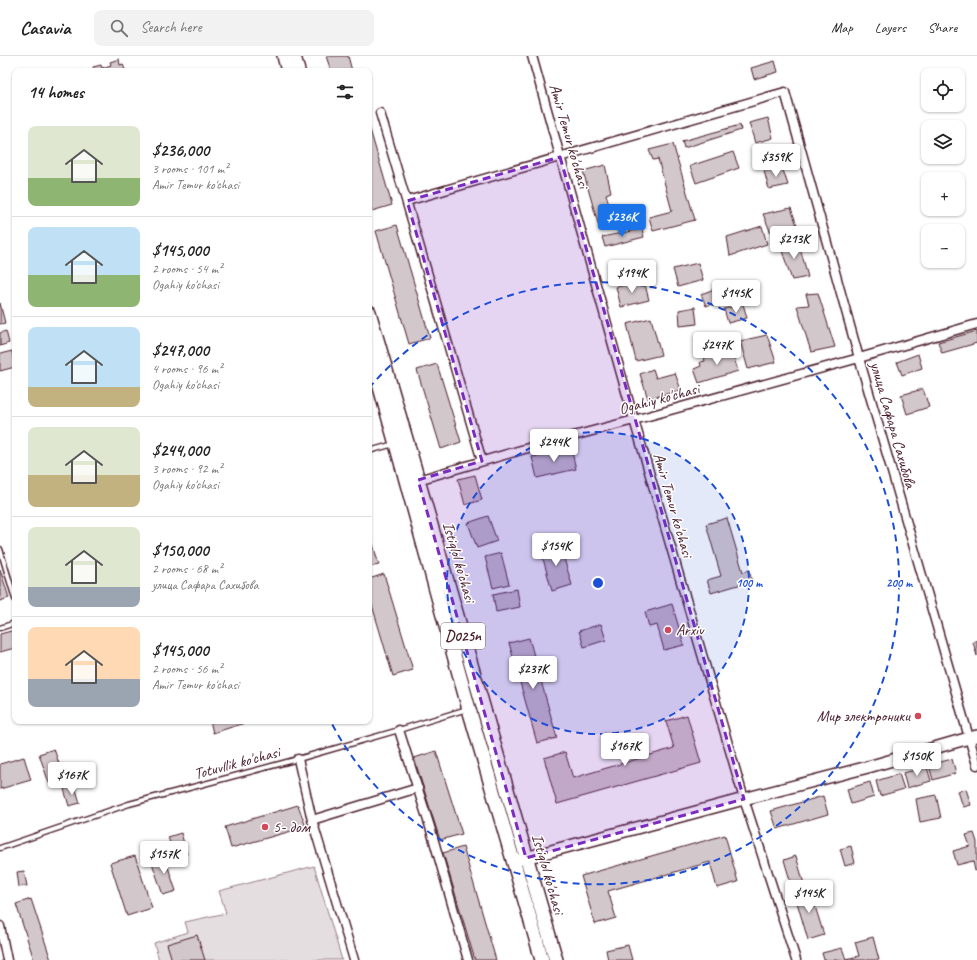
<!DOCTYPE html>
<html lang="en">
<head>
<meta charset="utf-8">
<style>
	body { margin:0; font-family:Caveat,sans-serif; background:#f2f2f2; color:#222; height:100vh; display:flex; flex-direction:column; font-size:15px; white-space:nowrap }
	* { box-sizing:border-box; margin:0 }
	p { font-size:13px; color:#767676 }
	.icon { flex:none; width:22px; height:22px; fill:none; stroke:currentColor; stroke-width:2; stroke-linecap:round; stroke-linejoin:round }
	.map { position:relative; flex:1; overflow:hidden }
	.drawer { position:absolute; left:12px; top:12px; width:360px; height:656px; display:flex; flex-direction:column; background:#fff; border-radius:8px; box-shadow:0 1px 3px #0004 }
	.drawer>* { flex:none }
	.controls { position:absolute; left:921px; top:12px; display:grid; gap:8px }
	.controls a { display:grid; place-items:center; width:44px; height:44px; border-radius:8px; background:#fff; box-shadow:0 1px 3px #0004; font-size:20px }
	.price { position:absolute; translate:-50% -34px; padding:0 9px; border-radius:4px; background:#fff; color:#222; font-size:13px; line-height:26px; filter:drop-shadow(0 1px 2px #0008) }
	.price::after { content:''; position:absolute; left:50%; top:24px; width:12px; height:9px; margin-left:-6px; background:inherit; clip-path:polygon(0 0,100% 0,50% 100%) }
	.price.active { background:#1a73e8; color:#fff }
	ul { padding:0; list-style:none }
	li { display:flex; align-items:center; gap:12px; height:100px; padding:0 16px }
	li+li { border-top:1px solid #e0e0e0 }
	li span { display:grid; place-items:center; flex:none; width:112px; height:80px; border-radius:8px; color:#555 }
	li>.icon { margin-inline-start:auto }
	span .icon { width:48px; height:48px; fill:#fffc; stroke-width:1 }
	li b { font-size:17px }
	h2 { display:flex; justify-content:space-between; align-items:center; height:48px; padding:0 16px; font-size:17px }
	header { display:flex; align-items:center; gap:24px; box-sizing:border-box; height:56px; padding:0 20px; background:#fff; border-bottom:1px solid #e0e0e0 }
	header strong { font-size:19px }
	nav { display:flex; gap:22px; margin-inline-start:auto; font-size:14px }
	.search { width:280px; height:36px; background:#f2f2f2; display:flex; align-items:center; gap:10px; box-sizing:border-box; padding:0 14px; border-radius:8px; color:#767676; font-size:15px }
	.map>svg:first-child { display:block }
	.green { fill:#e5dee0; stroke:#987e86 }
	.building { fill:#d2c7cb; stroke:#4a1f2b }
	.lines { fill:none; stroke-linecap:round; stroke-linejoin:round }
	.lane-casing { stroke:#4a1f2b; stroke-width:7 }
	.street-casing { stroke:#4a1f2b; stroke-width:11 }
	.secondary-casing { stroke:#4a1f2b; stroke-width:14 }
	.primary-casing { stroke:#4a1f2b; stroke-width:16 }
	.lane { stroke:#fff; stroke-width:4 }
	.street { stroke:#fff; stroke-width:8 }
	.secondary { stroke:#fff; stroke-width:11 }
	.primary { stroke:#fff; stroke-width:13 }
	.marked { fill:#7b2cbf; fill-opacity:0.2; stroke:#7b2cbf; stroke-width:3; stroke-dasharray:8 5; stroke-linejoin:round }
	.ring { fill:none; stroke:#1d4ed8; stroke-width:2; stroke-dasharray:7 5 }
	.poi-dot { fill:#d1495b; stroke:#fff; stroke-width:1.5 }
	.labels { text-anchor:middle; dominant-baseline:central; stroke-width:3; stroke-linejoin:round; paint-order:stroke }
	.shield { fill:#fff; stroke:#80626b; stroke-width:1 }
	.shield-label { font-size:15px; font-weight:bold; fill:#4a1f2b }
	.street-label { font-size:16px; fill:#4a1f2b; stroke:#fff }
	.poi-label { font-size:16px; fill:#4a1f2b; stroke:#fff; text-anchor:start }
	.centre { fill:#1d4ed8; stroke:#fff; stroke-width:2 }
	.ring-label { font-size:12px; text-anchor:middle; font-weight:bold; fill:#1d4ed8; stroke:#fff; stroke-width:3; stroke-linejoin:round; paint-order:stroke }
</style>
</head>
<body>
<header>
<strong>Casavia</strong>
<div class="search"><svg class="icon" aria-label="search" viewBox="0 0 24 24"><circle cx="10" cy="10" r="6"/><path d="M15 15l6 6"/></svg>Search here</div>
<nav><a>Map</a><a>Layers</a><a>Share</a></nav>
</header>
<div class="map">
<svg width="977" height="904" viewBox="0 0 977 904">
	<rect width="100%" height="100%" fill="#fff"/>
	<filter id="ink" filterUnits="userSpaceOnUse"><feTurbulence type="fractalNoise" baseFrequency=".025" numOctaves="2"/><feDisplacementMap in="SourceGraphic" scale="8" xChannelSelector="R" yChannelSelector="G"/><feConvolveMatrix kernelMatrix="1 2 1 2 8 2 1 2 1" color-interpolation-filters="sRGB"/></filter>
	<g filter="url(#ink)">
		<!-- green -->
		<path class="green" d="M314,810L342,904H159L154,887L188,876L185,866L226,857L219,835Z"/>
		<!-- building -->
		<path class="building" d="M326,0H348L352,15H331Z
			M119,3L120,9L123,8L125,14H126V15H94L93,11L101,9L102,12L111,9L110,6Z
			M775,5L778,16L754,23L751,12Z
			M768,62L773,82L755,87L749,67Z
			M740,69L741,74L684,92L682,85Z
			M369,70L392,149L372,155L369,147Z
			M673,88L695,164L653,175L649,161L672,155L658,103L653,104L649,94Z
			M775,90L778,102L759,107L757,95Z
			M733,96L739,112L696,127L690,110Z
			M605,109L611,136L606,138L614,168L599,171L583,115Z
			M782,111L788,129L769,133L764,115Z
			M791,152L799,175L773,182L763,158Z
			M397,169L430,282L409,288L376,175Z
			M762,170L767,188L730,200L727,181Z
			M642,173L644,181L605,191L602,181Z
			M798,184L808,221L792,224L780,189Z
			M698,207L703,224L678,231L673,213Z
			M644,225L649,244L621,251L616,231Z
			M720,231L724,244L706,250L701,238Z
			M818,237L835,291L811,296L797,250L809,249L806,238Z
			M0,247L5,267L0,268Z
			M743,248L747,262L728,267L724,253Z
			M695,251L697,268L680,270L679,254Z
			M651,262L661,299L636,305L627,268Z
			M6,275L9,287L0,290V277Z
			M977,275V287L942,297L938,286Z
			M767,279L776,306L748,313L740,285Z
			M730,290L738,315L699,327L694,313L701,310L700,306L705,305L704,302L724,296L722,291Z
			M12,295L15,311L0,315V298Z
			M918,298L922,312L902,319L897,306Z
			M437,308L461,386L441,393L417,314Z
			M653,313L656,322L675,317L681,334L648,343L640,318Z
			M923,333L929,351L907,358L901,339Z
			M571,392L576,413L537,422L532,401Z
			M475,419L482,444L465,449L458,423Z
			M488,460L497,485L477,492L468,467Z
			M727,462L743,516L749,514L752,525L711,537L707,524L721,520L706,468Z
			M369,475L379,509L369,511Z
			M559,486L572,529L552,535L540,492Z
			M501,497L509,528L493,532L485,501Z
			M0,513L9,542L0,545Z
			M384,518L413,614L393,620L369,539V523Z
			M517,533L520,551L496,556L493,538Z
			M672,548L684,589L664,594L657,569L649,571L645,556Z
			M601,568L606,584L584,591L579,575Z
			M15,574V592L0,596V578Z
			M529,582L557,682L537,687L509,587Z
			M977,584V600L973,586Z
			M687,659L701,707L557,748L544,702L565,696L573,722L674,692L666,665Z
			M210,665H251L213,677Z
			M54,693L64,722L49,727L39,698Z
			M436,695L462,778L440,784L414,702Z
			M24,701L31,724L0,733V708Z
			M952,703L956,717L933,724L929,709Z
			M927,711L931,725L907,732L903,717Z
			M899,718L904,733L880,740L876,725Z
			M870,726L874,741L851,748L847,733Z
			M75,730L80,747L69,750L64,733Z
			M966,733L971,749L963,751L958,735Z
			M936,739L941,762L920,766L916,743Z
			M823,740L828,758L777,773L771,755Z
			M298,749L306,771L231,792L225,771Z
			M181,777L187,798L175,802L168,781Z
			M974,777L977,786V814L975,815L973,805L957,809L953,795L970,790L966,779Z
			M725,779L738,826L717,832L710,806L608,835L616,862L595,868L581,820Z
			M851,790L855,807L845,810L840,793Z
			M463,791L496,904H475L443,797Z
			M164,799L176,835L163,839L151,804Z
			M135,800L152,852L127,860L110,807Z
			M796,800L804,828L792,831L784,804Z
			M24,815L27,830L19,831L17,816Z
			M809,831L824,879L808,884L794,836Z
			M31,843L51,904H34L16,848Z
			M197,879L205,904H172L167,888Z
			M873,881L879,904H824L822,897L842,892L846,903L859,900L855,886Z
			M628,889L632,904H608L606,894Z"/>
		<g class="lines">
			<defs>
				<path id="lane" d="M369,395L394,388
					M0,493L15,543
					M0,572L15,567
					M0,792L129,748L298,703L399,674L467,653"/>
				<path id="street" d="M532,0L634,364L744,743L796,904
					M380,57C415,172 448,289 482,405
					M407,145L785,36L859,302L977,709
					M418,424L528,392L634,364L859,302L977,268
					M399,674L430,771L468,904
					M298,703L312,764L354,904
					M312,764L418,732
					M0,870L7,904"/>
				<path id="secondary" d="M514,805L744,743L868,711L969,682L977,680"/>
				<path id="primary" d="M284,0L288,15
					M294,0L298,15
					M369,256L418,424L556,904
					M369,293C404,413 435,533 469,653C493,736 518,820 542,904"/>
			</defs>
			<!-- lane casing -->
			<use href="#lane" class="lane-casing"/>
			<!-- street casing -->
			<use href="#street" class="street-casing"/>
			<!-- secondary casing -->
			<use href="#secondary" class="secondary-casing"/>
			<!-- primary casing -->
			<use href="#primary" class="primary-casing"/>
			<!-- lane -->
			<use href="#lane" class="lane"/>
			<!-- street -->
			<use href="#street" class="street"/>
			<!-- secondary -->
			<use href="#secondary" class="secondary"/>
			<!-- primary -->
			<use href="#primary" class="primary"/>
		</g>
	</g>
	<!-- marked area -->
	<path class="marked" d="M560,101L744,743L526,802L418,424L482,405L407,145Z"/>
	<!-- distance rings -->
	<circle cx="598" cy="527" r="151" fill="#1d4ed8" fill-opacity=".12"/>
	<g class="ring">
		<circle cx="598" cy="527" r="151"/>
		<path d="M369 332A301 301 0 1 1 331 666"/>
	</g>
	<!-- markers -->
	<g class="poi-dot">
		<circle cx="668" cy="574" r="4"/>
		<circle cx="918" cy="660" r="4"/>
		<circle cx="265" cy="771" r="4"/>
	</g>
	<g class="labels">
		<!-- shield labels -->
		<rect class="shield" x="441" y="567" width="44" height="26" rx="3"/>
		<g class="shield-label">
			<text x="463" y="580">D025n</text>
		</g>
		<!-- street labels -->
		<g class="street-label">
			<text transform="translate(569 80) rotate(74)">Amir Temur ko'chasi</text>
			<text transform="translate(659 343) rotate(-15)">Ogahiy ko'chasi</text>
			<text transform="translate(893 369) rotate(74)">улица Сафара Сахибова</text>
			<text transform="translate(673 449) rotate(74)">Amir Temur ko'chasi</text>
			<text transform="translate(459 506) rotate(74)">Istiqlol ko'chasi</text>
			<text transform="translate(237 707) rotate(-15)">Totuvllik ko'chasi</text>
			<text transform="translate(548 818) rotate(74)">Istiqlol ko'chasi</text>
		</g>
		<!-- poi labels -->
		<g class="poi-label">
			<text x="676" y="574">Arxiv</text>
			<text x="910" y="660" text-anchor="end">Мир электроники</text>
			<text x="273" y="771">5- дом</text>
		</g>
	</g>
	<circle cx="598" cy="527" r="6" class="centre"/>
	<g class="ring-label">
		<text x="749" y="531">100 m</text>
		<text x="899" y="531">200 m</text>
	</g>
</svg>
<div class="controls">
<a><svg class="icon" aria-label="locate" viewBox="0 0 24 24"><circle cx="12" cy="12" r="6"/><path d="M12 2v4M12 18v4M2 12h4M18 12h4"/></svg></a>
<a><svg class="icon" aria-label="layers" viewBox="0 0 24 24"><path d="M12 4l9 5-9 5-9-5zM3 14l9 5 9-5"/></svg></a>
<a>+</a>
<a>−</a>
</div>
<b class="price" style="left:776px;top:122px">$359K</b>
<b class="price active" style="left:622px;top:182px">$236K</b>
<b class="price" style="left:794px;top:204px">$213K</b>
<b class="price" style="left:632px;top:238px">$194K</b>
<b class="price" style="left:736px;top:258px">$145K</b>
<b class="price" style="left:717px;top:310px">$247K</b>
<b class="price" style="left:554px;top:407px">$244K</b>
<b class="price" style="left:556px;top:511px">$154K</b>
<b class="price" style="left:533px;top:634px">$237K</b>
<b class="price" style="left:625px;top:711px">$167K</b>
<b class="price" style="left:917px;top:721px">$150K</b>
<b class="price" style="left:72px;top:740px">$167K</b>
<b class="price" style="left:164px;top:819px">$157K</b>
<b class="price" style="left:809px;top:858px">$145K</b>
<section class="drawer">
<h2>14 homes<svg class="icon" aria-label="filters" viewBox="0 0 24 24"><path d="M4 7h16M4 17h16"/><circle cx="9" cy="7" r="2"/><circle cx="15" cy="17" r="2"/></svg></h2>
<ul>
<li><span style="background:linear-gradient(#dfe7d0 65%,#8fb573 0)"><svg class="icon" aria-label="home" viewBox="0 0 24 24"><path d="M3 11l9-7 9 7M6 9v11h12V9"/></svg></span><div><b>$236,000</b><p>3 rooms · 101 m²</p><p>Amir Temur ko'chasi</p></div></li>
<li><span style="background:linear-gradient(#bfe0f5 60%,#8fb573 0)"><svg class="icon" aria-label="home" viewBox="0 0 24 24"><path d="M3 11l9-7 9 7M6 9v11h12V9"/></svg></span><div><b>$145,000</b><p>2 rooms · 54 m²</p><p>Ogahiy ko'chasi</p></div></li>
<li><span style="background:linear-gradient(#bfe0f5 75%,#c2b280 0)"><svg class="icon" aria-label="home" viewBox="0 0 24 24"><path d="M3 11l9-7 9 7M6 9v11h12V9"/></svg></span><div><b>$247,000</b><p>4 rooms · 96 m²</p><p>Ogahiy ko'chasi</p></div></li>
<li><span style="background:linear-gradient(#dfe7d0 60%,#c2b280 0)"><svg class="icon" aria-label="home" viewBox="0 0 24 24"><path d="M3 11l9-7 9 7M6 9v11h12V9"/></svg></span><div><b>$244,000</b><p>3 rooms · 92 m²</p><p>Ogahiy ko'chasi</p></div></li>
<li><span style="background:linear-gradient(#dfe7d0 75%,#9aa5b1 0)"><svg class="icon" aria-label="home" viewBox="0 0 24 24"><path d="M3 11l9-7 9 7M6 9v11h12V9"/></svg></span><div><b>$150,000</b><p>2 rooms · 68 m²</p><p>улица Сафара Сахибова</p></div></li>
<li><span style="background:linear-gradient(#ffd9b3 65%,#9aa5b1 0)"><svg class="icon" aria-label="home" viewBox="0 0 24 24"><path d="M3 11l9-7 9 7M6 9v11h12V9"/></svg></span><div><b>$145,000</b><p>2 rooms · 56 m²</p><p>Amir Temur ko'chasi</p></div></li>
</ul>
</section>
</div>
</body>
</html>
